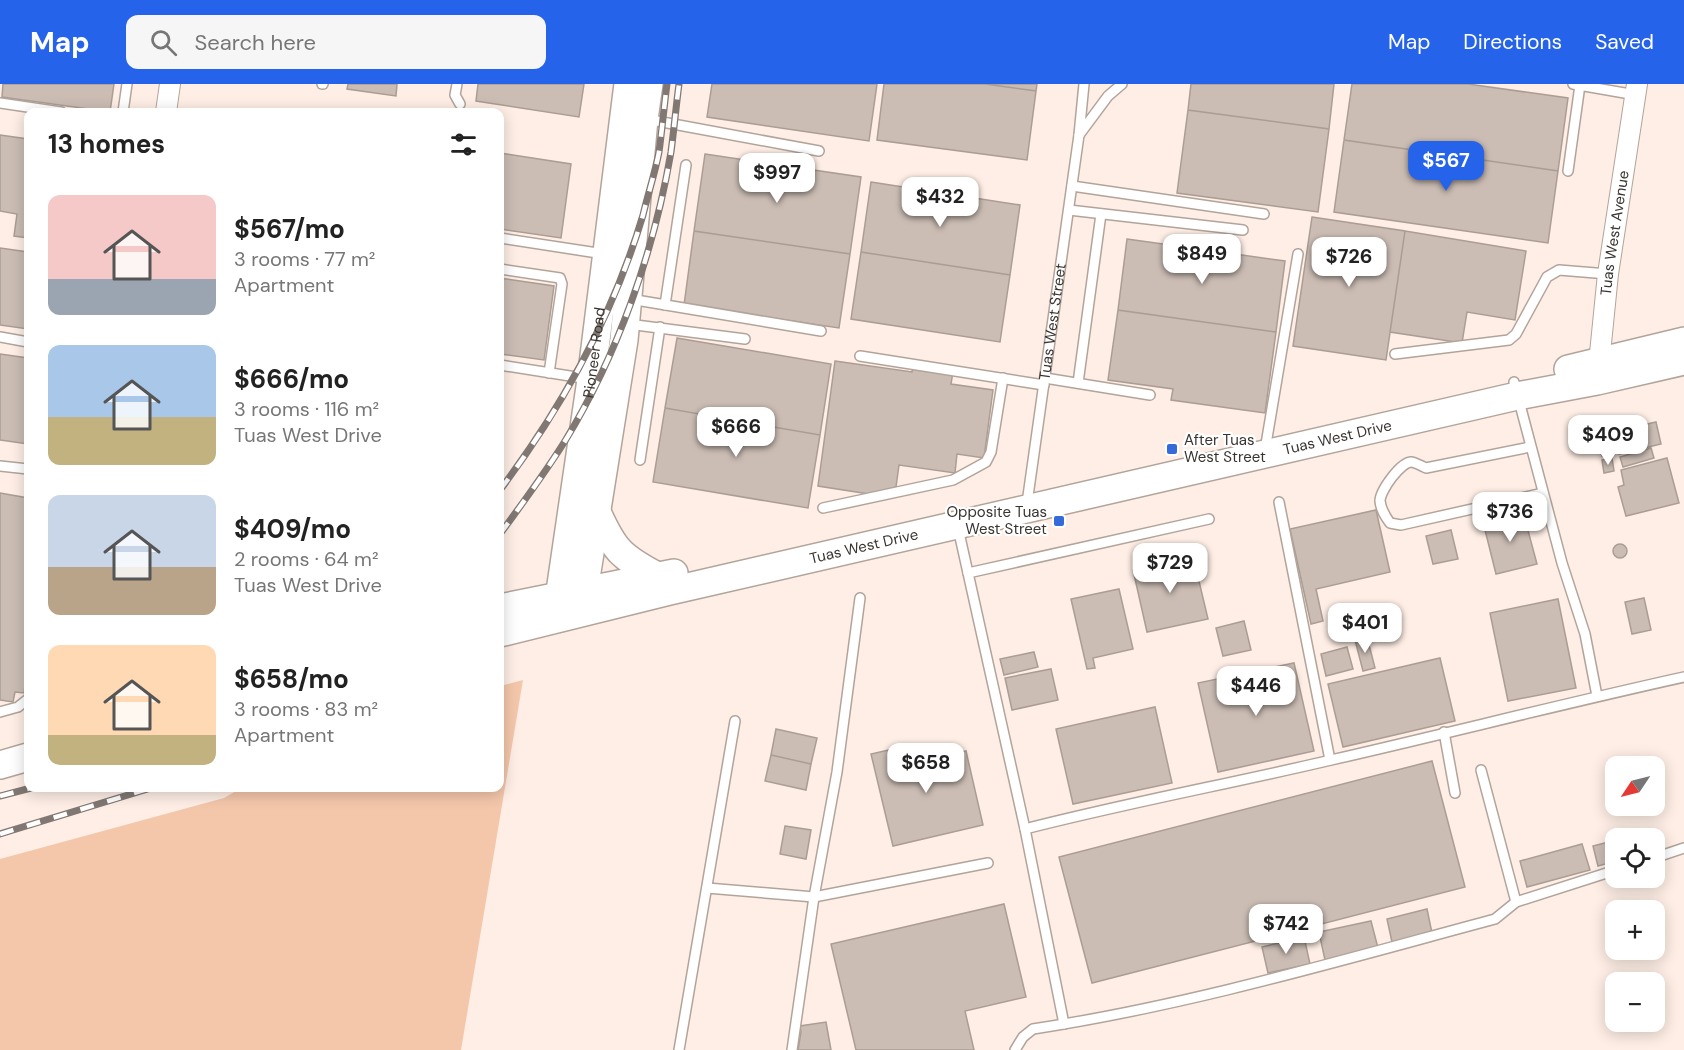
<!DOCTYPE html>
<html lang="en">
<head>
<meta charset="utf-8">
<style>
	body { margin:0; font-family:"DM Sans",sans-serif; background:#f6f6f6; color:#222; height:100vh; display:flex; flex-direction:column; font-size:22px; white-space:nowrap }
	* { box-sizing:border-box; margin:0 }
	p { font-size:20px; color:#767676 }
	.icon { flex:none; width:33px; height:33px; fill:none; stroke:currentColor; stroke-width:2; stroke-linecap:round; stroke-linejoin:round }
	.map { position:relative; flex:1; overflow:hidden }
	.sheet { position:absolute; left:24px; top:24px; width:480px; height:684px; display:flex; flex-direction:column; background:#fff; border-radius:12px; box-shadow:0 3px 15px #0003 }
	.sheet>* { flex:none }
	.needle { width:39px; rotate:235deg }
	.buttons { position:absolute; left:1605px; top:672px; display:grid; gap:12px }
	.buttons a { display:grid; place-items:center; width:60px; height:60px; border-radius:12px; background:#fff; box-shadow:0 3px 15px #0003; font-size:30px }
	.price { position:absolute; translate:-50% -51px; padding:0 14px; border-radius:12px; background:#fff; color:#222; font-size:20px; line-height:39px; filter:drop-shadow(0 2px 3px #0008) }
	.price::after { content:''; position:absolute; left:50%; top:36px; width:18px; height:14px; margin-left:-9px; background:inherit; clip-path:polygon(0 0,100% 0,50% 100%) }
	.price.active { background:#2563eb; color:#fff }
	ul { padding:0; list-style:none }
	li { display:flex; align-items:center; gap:18px; height:150px; padding:0 24px }
	li span { display:grid; place-items:center; flex:none; width:168px; height:120px; border-radius:12px; color:#555 }
	li>.icon { margin-inline-start:auto }
	span .icon { width:72px; height:72px; fill:#fffc; stroke-width:1 }
	li b { font-size:26px }
	h2 { display:flex; justify-content:space-between; align-items:center; height:72px; padding:0 24px; font-size:26px }
	header { display:flex; align-items:center; gap:36px; box-sizing:border-box; height:84px; padding:0 30px; background:#2563eb; color:#fff }
	header strong { font-size:28px }
	nav { display:flex; gap:33px; margin-inline-start:auto; font-size:21px }
	.search { width:420px; height:54px; background:#f6f6f6; display:flex; align-items:center; gap:15px; box-sizing:border-box; padding:0 21px; border-radius:12px; color:#767676; font-size:22px }
	.map>svg:first-child { display:block }
	.green { fill:#f4c7ab }
	.building { fill:#cbbdb4; stroke:#ab9d94; stroke-width:1.5 }
	.lines { fill:none; stroke-linecap:round; stroke-linejoin:round }
	.lane-casing { stroke:#b2a49b; stroke-width:12 }
	.street-casing { stroke:#b2a49b; stroke-width:22 }
	.secondary-casing { stroke:#b2a49b; stroke-width:30 }
	.lane { stroke:#fff; stroke-width:9 }
	.street { stroke:#fff; stroke-width:20 }
	.secondary { stroke:#fff; stroke-width:27 }
	.rail-casing { stroke:#817873; stroke-width:7 }
	.rail { stroke:#fff; stroke-width:4.5; stroke-dasharray:14; stroke-linecap:butt }
	.poi-dot { fill:#376ad9; stroke:#fff; stroke-width:2 }
	.labels { text-anchor:middle; dominant-baseline:central; stroke-width:4.5; stroke-linejoin:round; paint-order:stroke }
	.street-label { font-size:15px; fill:#393430; stroke:#fff }
	.poi-label { font-size:15px; fill:#393430; stroke:#fff; text-anchor:start }
</style>
</head>
<body>
<header>
<strong>Map</strong>
<div class="search"><svg class="icon" aria-label="search" viewBox="0 0 24 24"><circle cx="10" cy="10" r="6"/><path d="M15 15l6 6"/></svg>Search here</div>
<nav><a>Map</a><a>Directions</a><a>Saved</a></nav>
</header>
<div class="map">
<svg width="1684" height="966" viewBox="0 0 1684 966">
	<rect width="100%" height="100%" fill="#feeee5"/>
	<!-- green -->
	<path class="green" d="M523,596L461,966H0V775L224,714L241,704H500V602Z"/>
	<!-- building -->
	<path class="building" d="M3,0H114L110,28L2,13Z
		M348,0H397L396,12L347,5Z
		M478,0H584L579,33L476,17Z
		M712,0H877L869,57L707,33Z
		M884,0H985L1036,7L1027,76L877,56Z
		M985,0H1037L1036,7Z
		M1191,0H1334L1329,45L1188,26Z
		M1352,0H1468L1568,14L1558,87L1344,56Z
		M1188,26L1329,45L1318,128L1177,109Z
		M0,51L28,55V154L14,152L17,130L0,127Z
		M1344,56L1558,87L1548,159L1334,128Z
		M500,69L571,80L561,154L500,145Z
		M705,70L861,93L850,170L694,147Z
		M871,98L1020,121L1010,191L861,168Z
		M1312,133L1405,147L1386,276L1293,262Z
		M694,147L850,170L839,244L684,221Z
		M1405,147L1526,167L1515,236L1467,228L1462,259L1390,248Z
		M1127,155L1285,177L1276,248L1118,226Z
		M0,164L28,168V245L0,241Z
		M861,168L1010,191L1000,258L851,235Z
		M500,194L554,202L544,276L500,270Z
		M1118,226L1276,248L1265,329L1171,316L1173,305L1108,296Z
		M677,254L831,280L820,351L665,324Z
		M0,270L28,274V360L0,356Z
		M835,277L912,288L913,282L953,288L951,300L993,306L984,374L957,370L955,389L899,381L896,403L869,410L818,402Z
		M665,324L820,351L808,424L653,398Z
		M1656,338L1661,360L1619,370L1614,348Z
		M1607,356L1611,370L1602,372L1598,358Z
		M1651,364L1654,374L1623,383L1620,373Z
		M1612,374L1614,387L1604,389L1602,376Z
		M1667,374L1679,419L1626,432L1618,403L1624,401L1621,386Z
		M0,409L28,414V578L24,609L15,608L13,618L0,616Z
		M1376,426L1390,488L1316,505L1323,537L1311,540L1290,445Z
		M1523,428L1537,480L1496,490L1483,438Z
		M1451,446L1458,475L1433,480L1426,452Z
		M1613 467a7 7 0 1 1 14 0a7 7 0 1 1-14 0Z
		M1193,472L1208,535L1147,548L1133,486Z
		M1119,505L1133,565L1093,574L1095,584L1087,585L1071,515Z
		M1644,514L1651,546L1632,550L1625,518Z
		M1558,515L1576,604L1508,617L1490,529Z
		M1244,537L1251,566L1223,572L1216,544Z
		M1367,553L1375,584L1363,587L1355,556Z
		M1347,563L1353,585L1326,592L1321,570Z
		M1034,568L1038,583L1004,591L1000,575Z
		M1440,574L1455,637L1343,663L1328,600Z
		M1294,579L1314,667L1218,688L1198,599Z
		M1051,585L1058,616L1012,626L1005,594Z
		M1155,623L1172,699L1073,720L1056,645Z
		M776,645L817,654L811,680L771,671Z
		M915,660L919,678L966,667L983,741L893,762L871,670Z
		M771,671L811,680L806,706L765,697Z
		M1432,677L1465,803L1092,899L1059,773Z
		M785,742L811,746L806,775L780,770Z
		M1616,756V777L1598,782L1593,762Z
		M1582,760L1590,786L1527,803L1520,777Z
		M1004,820L1026,913L965,927L974,966H856L831,860Z
		M1427,825L1432,849L1392,858L1387,835Z
		M1371,837L1378,864L1325,876L1319,848Z
		M1304,853L1310,880L1268,889L1262,863Z
		M826,938L831,966H798L801,948L800,942Z"/>
	<g class="lines">
		<defs>
			<g id="lane">
				<path d="M322,0H323"/>
				<path d="M457,0L455,11L460,20"/>
				<path d="M1573,0L1636,11"/>
				<path d="M0,19L61,28"/>
				<path d="M123,28L127,0"/>
				<path d="M646,35L819,67"/>
				<path d="M1079,51L1108,12L1122,0"/>
				<path d="M1568,87L1580,1"/>
				<path d="M1072,102L1264,130"/>
				<path d="M1069,126L1243,146"/>
				<path d="M500,154L604,170"/>
				<path d="M500,185L560,194L562,200L549,289"/>
				<path d="M630,215L821,247"/>
				<path d="M665,221L686,81"/>
				<path d="M628,240L745,255"/>
				<path d="M0,253L28,258"/>
				<path d="M1395,270L1509,256L1516,250L1547,193L1559,186L1608,190"/>
				<path d="M860,272L1044,301"/>
				<path d="M500,281L589,295"/>
				<path d="M1045,294L1150,311"/>
				<path d="M1514,298L1562,479L1585,550L1597,612"/>
				<path d="M1078,299L1101,130"/>
				<path d="M1530,363L1426,384C1422,382 1416,379 1412,378C1401,377 1380,407 1380,417C1381,426 1385,432 1390,439L1401,441L1543,409"/>
				<path d="M1265,366L1298,170"/>
				<path d="M640,376L660,243"/>
				<path d="M0,382L28,385"/>
				<path id="s1" d="M1028,412L1079,51L1084,0"/>
				<path d="M1279,418L1330,676"/>
				<path d="M823,424L953,396L986,378L991,368L1003,294"/>
				<path d="M958,444L1025,745L1064,940"/>
				<path d="M968,489L1209,435"/>
				<path d="M0,628L18,623L28,615"/>
				<path d="M1444,648L1455,709"/>
				<path d="M1481,686L1516,818"/>
				<path d="M1025,745C1126,719 1229,700 1331,676C1449,649 1566,619 1684,593"/>
				<path d="M1654,774L1684,764"/>
				<path d="M707,804L814,813L988,779"/>
				<path d="M679,966L735,637"/>
				<path d="M792,966L814,813L837,688L860,514"/>
				<path d="M1015,966L1023,953L1033,945C1190,921 1342,876 1495,835L1516,818L1616,786"/>
			</g>
			<g id="street">
				<path d="M166,28L170,0"/>
				<path id="s2" d="M1598,289L1608,190L1637,0"/>
			</g>
			<g id="secondary">
				<path d="M1568,285L1684,257"/>
				<path d="M597,428C614,466 621,473 657,492"/>
				<path d="M579,523L586,494L624,256L644,35L649,0"/>
				<path d="M500,524L674,489"/>
				<path id="s3" d="M557,528L591,296L628,0"/>
				<path id="s4" d="M500,549L670,507L1517,312L1597,297L1684,277"/>
				<path d="M0,681L28,673"/>
			</g>
		</defs>
		<!-- lane casing -->
		<use href="#lane" class="lane-casing"/>
		<!-- street casing -->
		<use href="#street" class="street-casing"/>
		<!-- secondary casing -->
		<use href="#secondary" class="secondary-casing"/>
		<!-- lane -->
		<use href="#lane" class="lane"/>
		<!-- street -->
		<use href="#street" class="street"/>
		<!-- secondary -->
		<use href="#secondary" class="secondary"/>
		<defs>
			<path id="rail" d="M500,406C563,322 613,232 643,131C648,110 655,89 659,68C662,46 664,23 667,0
				M500,450C522,420 545,389 565,357C618,270 654,168 671,68C674,45 676,23 679,0
				M0,712L31,704
				M0,750L151,704"/>
		</defs>
		<!-- rail casing -->
		<use href="#rail" class="rail-casing"/>
		<!-- rail -->
		<use href="#rail" class="rail"/>
	</g>
	<!-- markers -->
	<g class="poi-dot">
		<rect x="1166" y="359" width="12" height="12" rx="3"/>
		<rect x="1053" y="431" width="12" height="12" rx="3"/>
	</g>
	<g class="labels">
		<!-- street labels -->
		<g class="street-label">
			<text stroke="none"><textPath href="#s2" startOffset="141">Tuas West Avenue</textPath></text>
			<text stroke="none"><textPath href="#s1" startOffset="176">Tuas West Street</textPath></text>
			<text stroke="none"><textPath href="#s3" startOffset="262">Pioneer Road</textPath></text>
			<text stroke="none"><textPath href="#s4" startOffset="860">Tuas West Drive</textPath></text>
			<text stroke="none"><textPath href="#s4" startOffset="374">Tuas West Drive</textPath></text>
		</g>
		<!-- poi labels -->
		<g class="poi-label">
			<text x="1184" y="356">After Tuas<tspan x="1184" dy="17">West Street</tspan></text>
			<text x="1047" y="428" text-anchor="end">Opposite Tuas<tspan x="1047" dy="17">West Street</tspan></text>
		</g>
	</g>
</svg>
<div class="buttons">
<a><svg class="needle" viewBox="-14 -14 28 28"><path d="M0-13l5 13h-10z" fill="#e53935"/><path d="M0 13l5-13h-10z" fill="#767676"/></svg></a>
<a><svg class="icon" aria-label="locate" viewBox="0 0 24 24"><circle cx="12" cy="12" r="6"/><path d="M12 2v4M12 18v4M2 12h4M18 12h4"/></svg></a>
<a>+</a>
<a>−</a>
</div>
<b class="price active" style="left:1446px;top:108px">$567</b>
<b class="price" style="left:777px;top:120px">$997</b>
<b class="price" style="left:940px;top:144px">$432</b>
<b class="price" style="left:1202px;top:201px">$849</b>
<b class="price" style="left:1349px;top:204px">$726</b>
<b class="price" style="left:736px;top:374px">$666</b>
<b class="price" style="left:1608px;top:382px">$409</b>
<b class="price" style="left:1510px;top:459px">$736</b>
<b class="price" style="left:1170px;top:510px">$729</b>
<b class="price" style="left:1365px;top:570px">$401</b>
<b class="price" style="left:1256px;top:633px">$446</b>
<b class="price" style="left:926px;top:710px">$658</b>
<b class="price" style="left:1286px;top:871px">$742</b>
<section class="sheet">
<h2>13 homes<svg class="icon" aria-label="filters" viewBox="0 0 24 24"><path d="M4 7h16M4 17h16"/><circle cx="9" cy="7" r="2"/><circle cx="15" cy="17" r="2"/></svg></h2>
<ul>
<li><span style="background:linear-gradient(#f6c9c9 70%,#9aa5b1 0)"><svg class="icon" aria-label="home" viewBox="0 0 24 24"><path d="M3 11l9-7 9 7M6 9v11h12V9"/></svg></span><div><b>$567/mo</b><p>3 rooms · 77 m²</p><p>Apartment</p></div></li>
<li><span style="background:linear-gradient(#a9c7e8 60%,#c2b280 0)"><svg class="icon" aria-label="home" viewBox="0 0 24 24"><path d="M3 11l9-7 9 7M6 9v11h12V9"/></svg></span><div><b>$666/mo</b><p>3 rooms · 116 m²</p><p>Tuas West Drive</p></div></li>
<li><span style="background:linear-gradient(#c9d6e8 60%,#b9a48a 0)"><svg class="icon" aria-label="home" viewBox="0 0 24 24"><path d="M3 11l9-7 9 7M6 9v11h12V9"/></svg></span><div><b>$409/mo</b><p>2 rooms · 64 m²</p><p>Tuas West Drive</p></div></li>
<li><span style="background:linear-gradient(#ffd9b3 75%,#c2b280 0)"><svg class="icon" aria-label="home" viewBox="0 0 24 24"><path d="M3 11l9-7 9 7M6 9v11h12V9"/></svg></span><div><b>$658/mo</b><p>3 rooms · 83 m²</p><p>Apartment</p></div></li>
</ul>
</section>
</div>
</body>
</html>
